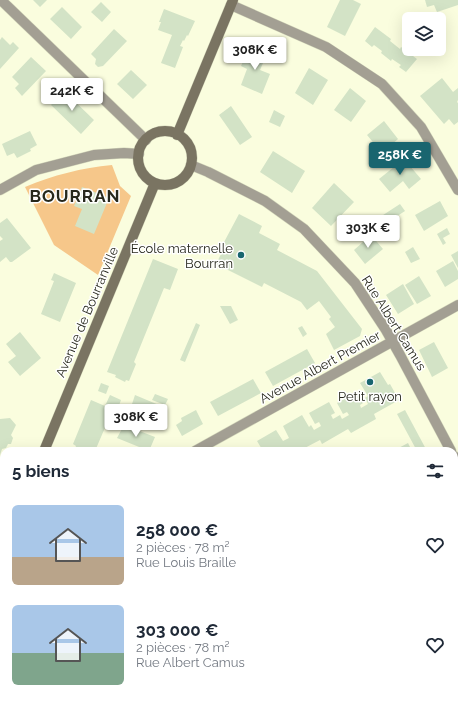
<!DOCTYPE html>
<html lang="fr">
<head>
<meta charset="utf-8">
<style>
	body { margin:0; font-family:Raleway,sans-serif; background:#f6f6f7; color:#1f2937; height:100vh; display:flex; flex-direction:column; font-size:15px; white-space:nowrap }
	* { box-sizing:border-box; margin:0 }
	p { font-size:13px; color:#747a83 }
	.icon { flex:none; width:22px; height:22px; fill:none; stroke:currentColor; stroke-width:2; stroke-linecap:round; stroke-linejoin:round }
	.map { position:relative; flex:1; overflow:hidden }
	.details { position:absolute; left:0px; top:447px; width:458px; height:256px; display:flex; flex-direction:column; background:#fff; border-radius:12px 12px 0 0; box-shadow:0 4px 16px #0002 }
	.details>* { flex:none }
	.tools { position:absolute; left:402px; top:12px; display:grid; gap:8px }
	.tools a { display:grid; place-items:center; width:44px; height:44px; border-radius:6px; background:#fff; box-shadow:0 4px 16px #0002; font-size:20px }
	.price { position:absolute; translate:-50% -34px; padding:0 9px; border-radius:4px; background:#fff; color:#222; font-size:13px; line-height:26px; filter:drop-shadow(0 1px 2px #0008) }
	.price::after { content:''; position:absolute; left:50%; top:24px; width:12px; height:9px; margin-left:-6px; background:inherit; clip-path:polygon(0 0,100% 0,50% 100%) }
	.price.selected { background:#19656f; color:#fff }
	ul { padding:0; list-style:none }
	li { display:flex; align-items:center; gap:12px; height:100px; padding:0 12px }
	li span { display:grid; place-items:center; flex:none; width:112px; height:80px; border-radius:6px; color:#555 }
	li>.icon { margin-inline-start:auto }
	span .icon { width:48px; height:48px; fill:#fffc; stroke-width:1 }
	li b { font-size:17px }
	h2 { display:flex; justify-content:space-between; align-items:center; height:48px; padding:0 12px; font-size:17px }
	.map>svg:first-child { display:block }
	.green { fill:#f6c78a }
	.building { fill:#d3e3c6 }
	.lines { fill:none; stroke-linecap:round; stroke-linejoin:round }
	.street-casing { stroke:#d4d7bb; stroke-width:11 }
	.secondary-casing { stroke:#d4d7bb; stroke-width:11 }
	.street { stroke:#a39f93; stroke-width:10 }
	.secondary { stroke:#7a7462; stroke-width:10 }
	.poi-dot { fill:#19656f; stroke:#fff; stroke-width:1.5 }
	.labels { text-anchor:middle; dominant-baseline:central; stroke-width:3; stroke-linejoin:round; paint-order:stroke }
	.poi-label { font-size:13px; fill:#27281c; stroke:#fff; text-anchor:end }
	.street-label { font-size:13px; fill:#27281c; stroke:#fff }
	.district-label { font-size:17px; font-weight:bold; letter-spacing:1px; fill:#27281c; stroke:#fff }
</style>
</head>
<body>
<div class="map">
<svg width="458" height="703" viewBox="0 0 458 703">
	<rect width="100%" height="100%" fill="#fafdde"/>
	<!-- green -->
	<path class="green" d="M112,165L120,186L131,196L98,275L54,245L25,187C53,175 82,168 112,165Z"/>
	<!-- building -->
	<path class="building" d="M33,0H47L40,7Z
		M340,0H353L361,4L345,36L327,27Z
		M425,0H458V5L437,12L434,5L427,7Z
		M101,2L111,12L102,22L91,12Z
		M62,7L82,27L71,39L50,19Z
		M164,9L195,21L188,36L187,35L184,41L183,40L180,46L183,47L175,68L161,63L172,35L158,30L161,22H159Z
		M375,27L391,39L390,41L400,49L401,47L417,59L406,72L399,67L401,65L392,59L391,61L381,53L382,51L374,45L372,47L365,41Z
		M114,29L127,41L103,66L98,67L95,64L96,59L91,54Z
		M2,37L10,45L13,42L19,48L0,69V40Z
		M250,47L267,54L260,70L270,74L262,94L241,85L247,69L241,66Z
		M31,57L46,71L22,96L15,88L19,84L12,77Z
		M309,68L328,80L313,105L295,93Z
		M131,70L147,85L133,99L117,84Z
		M442,78L453,92L458,88V100L457,102L458,103V122L454,125L449,119L444,124L420,96Z
		M350,88L366,101L351,122L334,110Z
		M64,91L94,120L81,134L51,105Z
		M231,106L252,137L240,145L219,115Z
		M274,110L285,116L280,127L269,122Z
		M384,121L398,139L382,153L367,135Z
		M30,131L37,145L30,149L31,151L17,158L14,153L7,156L2,144Z
		M273,151L305,171L292,193L260,172Z
		M404,159L421,179L409,189L403,181L390,192L379,179Z
		M334,183L354,202L331,226L312,208Z
		M82,187L109,198L94,234L75,226L82,209L74,206Z
		M440,201L448,216L424,231L415,215Z
		M400,204L405,211L385,224L380,217Z
		M239,214L262,226L259,233L280,244L277,250L317,271L362,329L360,336L334,350L326,334L335,327L329,319L331,317L319,301L307,310L301,302L264,283L262,287L216,264L226,244H223Z
		M7,218L31,248L12,262H10L6,257L0,262V241L3,239L0,236V223Z
		M447,228L450,234L443,238L446,243L443,245L437,234Z
		M371,235L383,249L365,264L354,250Z
		M413,247L420,259L411,263L405,252Z
		M458,251V268L451,255Z
		M153,259L178,269L170,290L164,288L134,362L136,364L129,381L126,380L125,382L115,377L116,375L107,372Z
		M453,261L458,271V279L445,287L436,271Z
		M54,273L76,283L60,322L41,314L54,281L51,280Z
		M419,276L431,296L417,304L405,285Z
		M403,284L414,304L398,314L386,295Z
		M220,306H231L238,320L230,324Z
		M196,323L200,325L185,362L180,360Z
		M302,326L307,334L303,337L298,328Z
		M20,332L41,358L20,376L8,362L16,356L6,344Z
		M434,342L448,368L432,377L419,350Z
		M307,349L315,363L273,386L265,372Z
		M380,372L388,385L390,384L399,400L374,414L376,419L351,433L348,429L322,444L320,440L299,451H263L257,441L276,430L283,441L289,438L283,426L302,415L309,427L311,425L314,430L321,426L319,422L315,424L309,413L329,402L335,413L331,415L333,419L340,415L342,419L349,415L347,412L343,414L337,403L357,392L363,403L360,405L361,408L368,404L365,398L368,396L360,383Z
		M253,379L261,393L218,416L210,402Z
		M101,383L109,386L106,394L98,391Z
		M155,394L168,399L165,405L152,400Z
		M110,395L121,400L117,411L113,409L95,451H74L76,446L73,444L91,400L105,406Z
		M135,395L166,408L160,422L130,410Z
		M196,410L203,424L182,436L176,425L182,421L181,418Z
		M405,410L427,451H417L397,414Z
		M10,418L16,425L11,435L13,438L11,444H8L6,448L2,449L0,455V419Z
		M124,425L155,437L149,451L117,438Z
		M408,443L412,451H393Z
		M454,502L458,509V527L454,520Z
		M458,541V578L454,580V543Z
		M0,672L4,674V699H10L8,703H0Z
		M121,699H225L218,703H123Z
		M371,699L378,701L383,703H364Z"/>
	<g class="lines">
		<defs>
			<path id="street" d="M1,0L146,140
				M231,5L326,47L382,84L421,127L458,190
				M191,165L208,172L265,201L304,229L355,283L386,330L400,355L451,451
				M0,190L36,170L94,155L124,153L139,154
				M195,451L458,305
				M454,456L458,464
				M0,525L4,528
				M454,613L458,611
				M295,703L302,699"/>
			<path id="secondary" d="M138 158a27 27 0 1 1 54 0a27 27 0 1 1-54 0Z
				M177,135L233,0
				M44,451L155,183
				M0,557L4,547"/>
		</defs>
		<!-- street casing -->
		<use href="#street" class="street-casing"/>
		<!-- secondary casing -->
		<use href="#secondary" class="secondary-casing"/>
		<!-- street -->
		<use href="#street" class="street"/>
		<!-- secondary -->
		<use href="#secondary" class="secondary"/>
	</g>
	<!-- markers -->
	<g class="poi-dot">
		<circle cx="241" cy="255" r="4"/>
		<circle cx="370" cy="382" r="4"/>
	</g>
	<g class="labels">
		<!-- poi labels -->
		<g class="poi-label">
			<text x="233" y="248">École maternelle<tspan x="233" dy="15">Bourran</tspan></text>
			<text x="370" y="396" text-anchor="middle">Petit rayon</text>
		</g>
		<!-- street labels -->
		<g class="street-label">
			<text transform="translate(87 312) rotate(-67)">Avenue de Bourranville</text>
			<text transform="translate(394 323) rotate(58)">Rue Albert Camus</text>
			<text transform="translate(320 367) rotate(-29)">Avenue Albert Premier</text>
		</g>
		<!-- district labels -->
		<g class="district-label">
			<text x="75" y="196">BOURRAN</text>
		</g>
	</g>
</svg>
<div class="tools">
<a><svg class="icon" aria-label="layers" viewBox="0 0 24 24"><path d="M12 4l9 5-9 5-9-5zM3 14l9 5 9-5"/></svg></a>
</div>
<b class="price" style="left:255px;top:71px">308K €</b>
<b class="price" style="left:72px;top:112px">242K €</b>
<b class="price selected" style="left:400px;top:176px">258K €</b>
<b class="price" style="left:368px;top:249px">303K €</b>
<b class="price" style="left:136px;top:438px">308K €</b>
<section class="details">
<h2>5 biens<svg class="icon" aria-label="filters" viewBox="0 0 24 24"><path d="M4 7h16M4 17h16"/><circle cx="9" cy="7" r="2"/><circle cx="15" cy="17" r="2"/></svg></h2>
<ul>
<li><span style="background:linear-gradient(#a9c7e8 65%,#b9a48a 0)"><svg class="icon" aria-label="home" viewBox="0 0 24 24"><path d="M3 11l9-7 9 7M6 9v11h12V9"/></svg></span><div><b>258 000 €</b><p>2 pièces · 78 m²</p><p>Rue Louis Braille</p></div><svg class="icon" aria-label="heart" viewBox="0 0 24 24"><path d="M12 20l-8-8c-3-5 5-10 8-4 3-6 11-1 8 4z"/></svg></li>
<li><span style="background:linear-gradient(#a9c7e8 60%,#7fa58c 0)"><svg class="icon" aria-label="home" viewBox="0 0 24 24"><path d="M3 11l9-7 9 7M6 9v11h12V9"/></svg></span><div><b>303 000 €</b><p>2 pièces · 78 m²</p><p>Rue Albert Camus</p></div><svg class="icon" aria-label="heart" viewBox="0 0 24 24"><path d="M12 20l-8-8c-3-5 5-10 8-4 3-6 11-1 8 4z"/></svg></li>
</ul>
</section>
</div>
</body>
</html>
